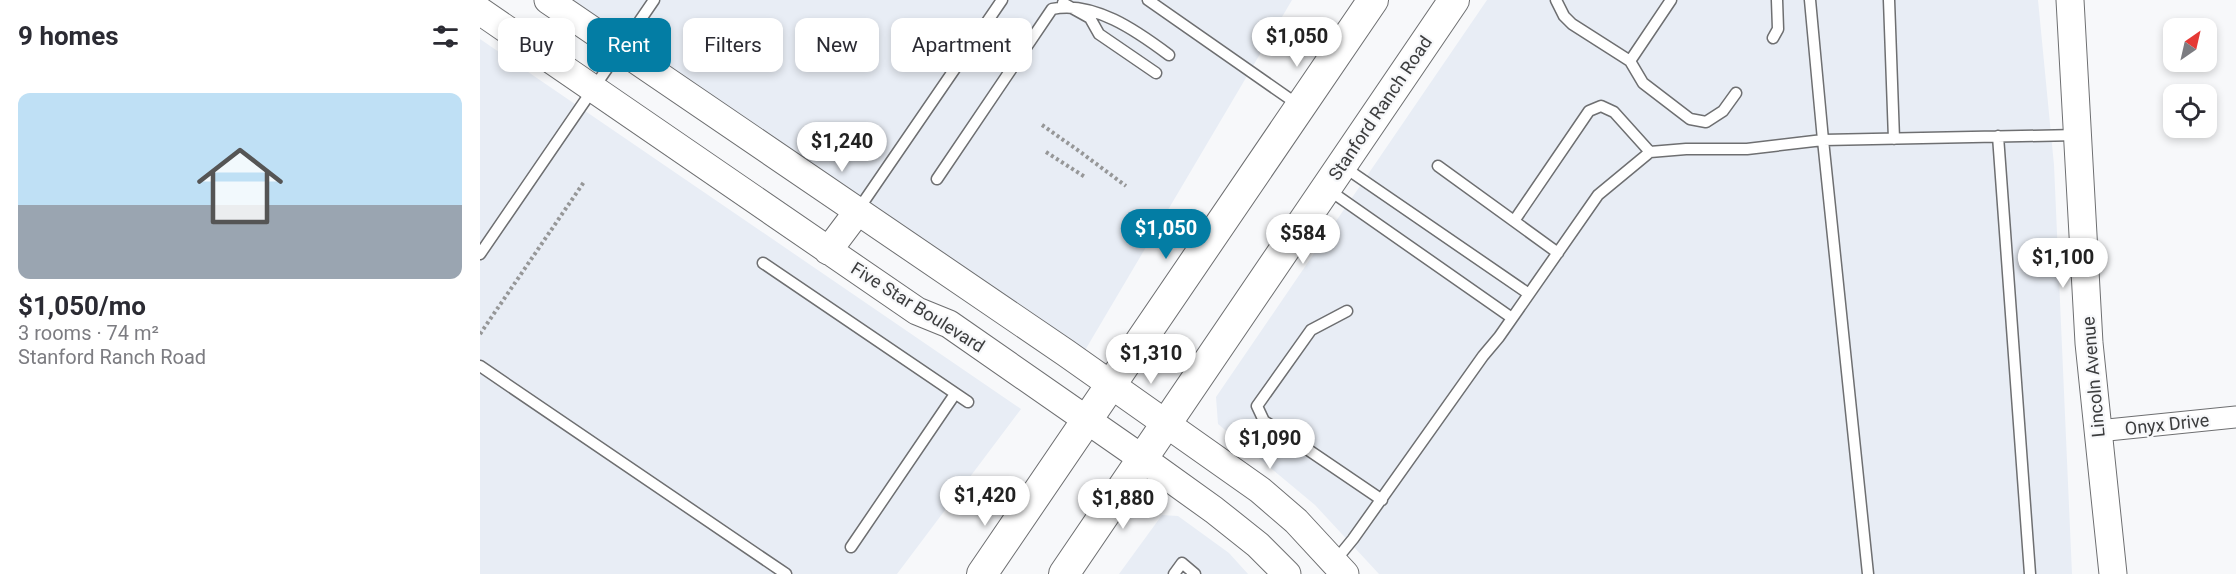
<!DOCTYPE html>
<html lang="en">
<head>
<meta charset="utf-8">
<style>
	body { margin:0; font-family:Roboto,sans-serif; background:#f7f7f7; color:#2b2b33; height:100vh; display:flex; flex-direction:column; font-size:22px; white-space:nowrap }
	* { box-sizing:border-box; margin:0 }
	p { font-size:20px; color:#7c7c81 }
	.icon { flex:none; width:33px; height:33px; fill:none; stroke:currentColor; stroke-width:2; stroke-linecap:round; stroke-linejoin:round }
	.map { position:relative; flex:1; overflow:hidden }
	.drawer { display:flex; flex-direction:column; background:#fff; width:480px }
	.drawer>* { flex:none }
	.guide { position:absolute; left:18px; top:18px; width:570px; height:54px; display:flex; gap:12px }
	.needle { width:39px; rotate:34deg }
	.fabs { position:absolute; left:1683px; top:18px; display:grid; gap:12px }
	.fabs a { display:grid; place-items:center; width:54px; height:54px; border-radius:12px; background:#fff; box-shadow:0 3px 9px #0003; font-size:30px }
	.price { position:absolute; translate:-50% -51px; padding:0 14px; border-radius:21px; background:#fff; color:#222; font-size:20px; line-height:39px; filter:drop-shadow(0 2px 3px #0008) }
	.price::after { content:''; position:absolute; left:50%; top:36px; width:18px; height:14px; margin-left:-9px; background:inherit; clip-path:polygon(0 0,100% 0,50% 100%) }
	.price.active { background:#037da4; color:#fff }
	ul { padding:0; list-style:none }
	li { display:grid; align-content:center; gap:12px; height:318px; padding:0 18px }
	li+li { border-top:2px solid #e1e1e2 }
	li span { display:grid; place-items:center; height:186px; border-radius:12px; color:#555 }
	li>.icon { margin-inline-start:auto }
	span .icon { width:108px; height:108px; fill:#fffc; stroke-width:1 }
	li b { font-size:26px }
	h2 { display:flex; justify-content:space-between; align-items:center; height:72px; padding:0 18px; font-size:26px }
	.chip { padding:0 21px; border-radius:12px; background:#fff; box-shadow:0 3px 9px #0003; font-size:21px; line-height:54px }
	.chip.active { background:#037da4; color:#fff }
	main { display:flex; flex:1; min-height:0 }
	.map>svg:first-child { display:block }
	.built { fill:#e8edf5 }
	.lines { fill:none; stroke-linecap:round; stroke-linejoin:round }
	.service-casing { stroke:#6e6f71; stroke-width:13 }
	.minor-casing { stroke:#6e6f71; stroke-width:23 }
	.tertiary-casing { stroke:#6e6f71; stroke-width:29 }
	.secondary-casing { stroke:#6e6f71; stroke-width:32 }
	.path { stroke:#969798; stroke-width:4; stroke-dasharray:3 3; stroke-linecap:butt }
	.service { stroke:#fff; stroke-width:10 }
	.minor { stroke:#fff; stroke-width:21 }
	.tertiary { stroke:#fff; stroke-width:27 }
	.secondary { stroke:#fff; stroke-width:30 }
	.labels { text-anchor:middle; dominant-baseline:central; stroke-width:4.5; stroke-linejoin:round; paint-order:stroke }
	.street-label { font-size:18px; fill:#3c3d3e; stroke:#f7f8fa }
</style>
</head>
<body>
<main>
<section class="drawer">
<h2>9 homes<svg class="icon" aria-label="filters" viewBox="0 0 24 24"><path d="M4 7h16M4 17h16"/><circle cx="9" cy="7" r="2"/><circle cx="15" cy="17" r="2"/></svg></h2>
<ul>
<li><span style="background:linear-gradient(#bfe0f5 60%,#9aa5b1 0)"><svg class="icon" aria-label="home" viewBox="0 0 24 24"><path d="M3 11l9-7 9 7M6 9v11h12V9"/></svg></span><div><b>$1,050/mo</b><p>3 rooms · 74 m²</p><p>Stanford Ranch Road</p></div></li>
</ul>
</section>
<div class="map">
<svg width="1756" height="574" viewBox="0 0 1756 574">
	<rect width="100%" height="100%" fill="#f7f8fa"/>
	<!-- built -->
	<path class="built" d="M88,0H812L604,352Z
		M1007,0H1558L1574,165L1592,574H899L835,505L738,424L736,397Z
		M0,39L541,409L417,574H0Z
		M682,515L698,516L749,553L768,574H639Z"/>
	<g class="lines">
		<defs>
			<path id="service" d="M668,0L820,106
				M1076,0L1084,16L1092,24L1150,61L1163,83L1210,119L1226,122L1243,111L1256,93
				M1409,0L1414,139
				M583,3L610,18L619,34L676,73
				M1293,38L1298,29L1297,0
				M1150,61L1191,0
				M1518,136L1550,574
				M958,166L1078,253
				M864,167L1049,294
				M457,179L572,9C613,0 657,31 689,55
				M846,188L1032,318
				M378,210L522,0
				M1034,221L1109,111L1121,106L1134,112L1170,152
				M0,254L174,0
				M283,263L488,402
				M0,366L306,574
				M808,436L784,421L777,406L831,330L867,311
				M821,445L902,500
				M371,547L475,394
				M855,561L873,539L1003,356L1019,337L1118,195L1170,152L1206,149H1267L1343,140L1330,0
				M694,574L702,563L715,574
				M1388,574L1343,140L1597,135"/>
			<path id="minor" d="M1618,431L1756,417"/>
			<path id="tertiary" d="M68,0L586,353L780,490L816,521L865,574
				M1590,0L1609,343L1633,574
				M0,11L437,311L469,324L663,459L734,510L778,545L807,574
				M348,251L378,211"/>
			<path id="secondary" d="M502,574L893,0
				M584,574L974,0"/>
		</defs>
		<!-- service casing -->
		<use href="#service" class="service-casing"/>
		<!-- minor casing -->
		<use href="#minor" class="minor-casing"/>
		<!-- tertiary casing -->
		<use href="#tertiary" class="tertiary-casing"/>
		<!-- secondary casing -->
		<use href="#secondary" class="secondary-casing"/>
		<!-- path -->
		<path class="path" d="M562,125L599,151L646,186
			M566,152L605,177
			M0,334L104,182"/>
		<!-- service -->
		<use href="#service" class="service"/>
		<!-- minor -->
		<use href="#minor" class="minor"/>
		<!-- tertiary -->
		<use href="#tertiary" class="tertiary"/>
		<!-- secondary -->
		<use href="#secondary" class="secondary"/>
	</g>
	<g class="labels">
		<!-- street labels -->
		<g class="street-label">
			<text transform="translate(900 108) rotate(-56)">Stanford Ranch Road</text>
			<text transform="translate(438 307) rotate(32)">Five Star Boulevard</text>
			<text transform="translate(1613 377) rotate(-95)">Lincoln Avenue</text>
			<text transform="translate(1687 424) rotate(-6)">Onyx Drive</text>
		</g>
	</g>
</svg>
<div class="fabs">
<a><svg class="needle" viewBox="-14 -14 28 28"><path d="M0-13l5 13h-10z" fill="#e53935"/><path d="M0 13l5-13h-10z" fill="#7c7c81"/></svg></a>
<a><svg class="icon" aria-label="locate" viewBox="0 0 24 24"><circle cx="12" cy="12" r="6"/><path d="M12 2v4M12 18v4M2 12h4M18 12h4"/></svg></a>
</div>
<b class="price" style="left:817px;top:68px">$1,050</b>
<b class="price" style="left:362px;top:173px">$1,240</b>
<b class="price active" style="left:686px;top:260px">$1,050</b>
<b class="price" style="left:823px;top:265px">$584</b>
<b class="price" style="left:1583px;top:289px">$1,100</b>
<b class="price" style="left:671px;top:385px">$1,310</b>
<b class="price" style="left:790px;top:470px">$1,090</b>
<b class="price" style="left:505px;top:527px">$1,420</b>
<b class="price" style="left:643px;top:530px">$1,880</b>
<div class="guide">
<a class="chip">Buy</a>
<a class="chip active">Rent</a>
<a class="chip">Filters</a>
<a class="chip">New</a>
<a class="chip">Apartment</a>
</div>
</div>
</main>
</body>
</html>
